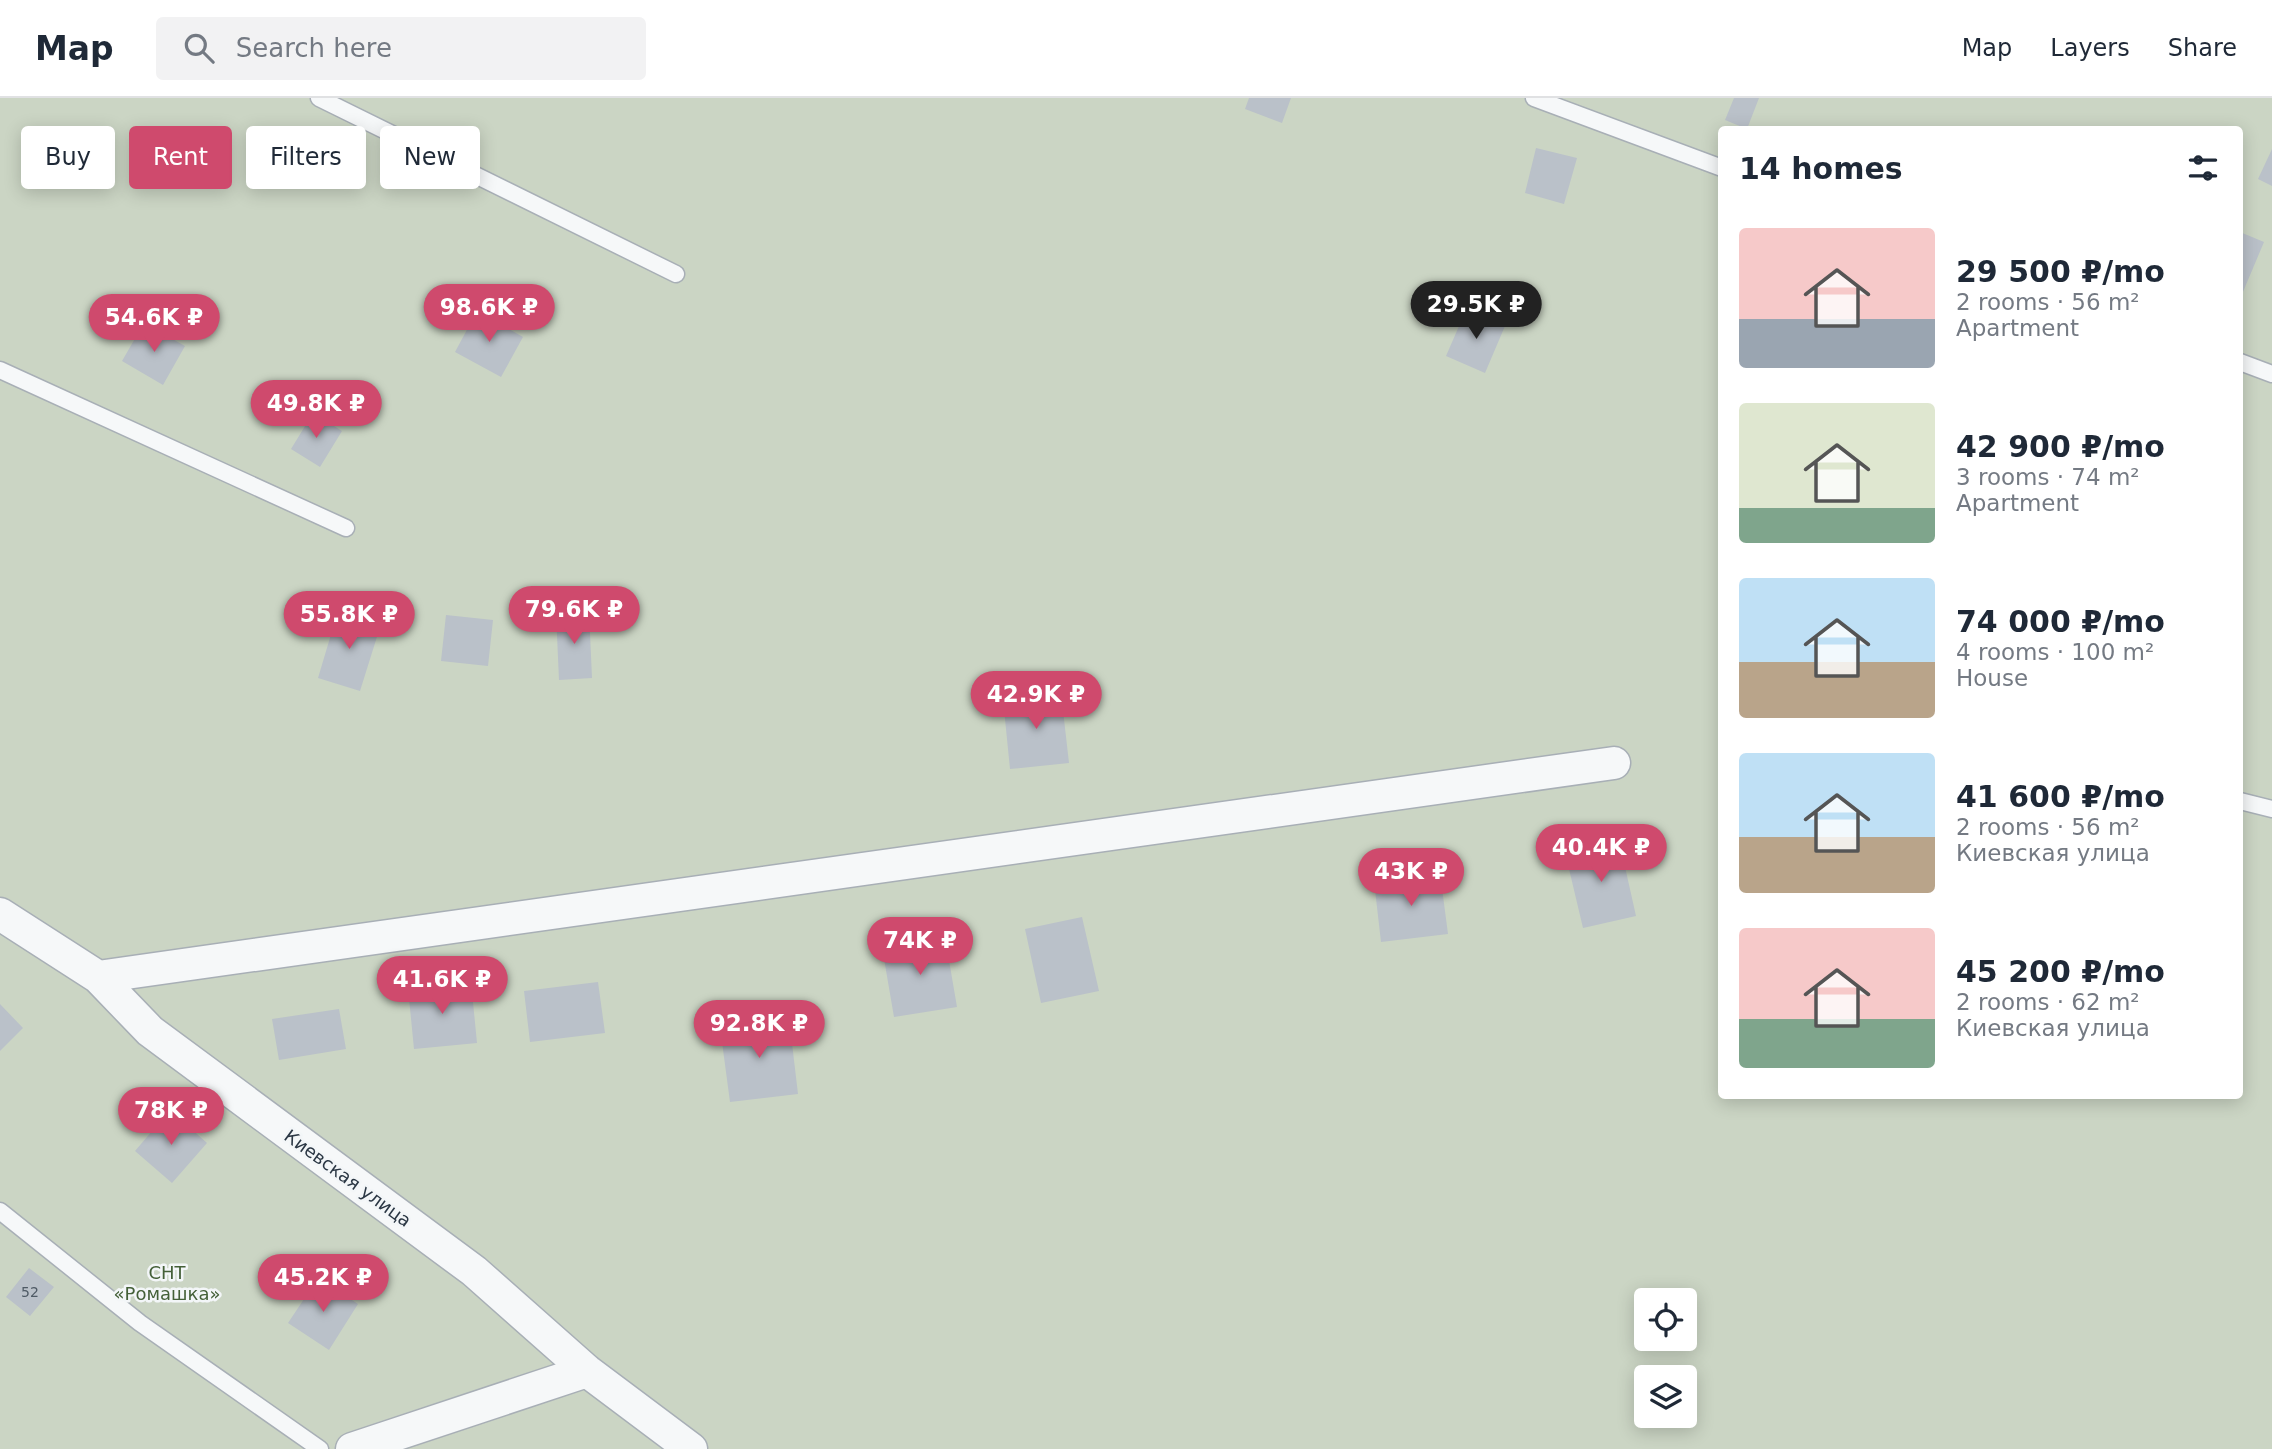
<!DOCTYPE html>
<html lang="en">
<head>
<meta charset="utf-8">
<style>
	body { margin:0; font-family:"DejaVu Sans",sans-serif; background:#f2f2f3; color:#1f2937; height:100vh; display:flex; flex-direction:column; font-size:26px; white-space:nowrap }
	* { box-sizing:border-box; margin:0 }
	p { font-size:23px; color:#747a83 }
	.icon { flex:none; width:38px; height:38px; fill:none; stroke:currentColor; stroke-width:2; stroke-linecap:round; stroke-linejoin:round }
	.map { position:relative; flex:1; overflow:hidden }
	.sheet { position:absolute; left:1718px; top:28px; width:525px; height:973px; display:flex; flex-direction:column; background:#fff; border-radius:7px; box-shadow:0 4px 18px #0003 }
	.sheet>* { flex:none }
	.hud { position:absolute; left:21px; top:28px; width:665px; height:63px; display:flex; gap:14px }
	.fabs { position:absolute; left:1634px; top:1190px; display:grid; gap:14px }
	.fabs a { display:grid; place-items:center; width:63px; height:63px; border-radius:7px; background:#fff; box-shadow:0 4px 18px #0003; font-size:35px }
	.price { position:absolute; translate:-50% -60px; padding:0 16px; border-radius:24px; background:#cf4a6d; color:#fff; font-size:23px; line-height:46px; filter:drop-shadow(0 2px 4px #0008) }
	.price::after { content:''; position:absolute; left:50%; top:42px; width:21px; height:16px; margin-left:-10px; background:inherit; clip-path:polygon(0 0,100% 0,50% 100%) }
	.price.active { background:#222; color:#fff }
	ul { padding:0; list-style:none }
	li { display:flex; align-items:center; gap:21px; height:175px; padding:0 21px }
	li span { display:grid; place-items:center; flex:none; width:196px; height:140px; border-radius:7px; color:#555 }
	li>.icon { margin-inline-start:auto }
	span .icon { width:84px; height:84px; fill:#fffc; stroke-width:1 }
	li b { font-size:30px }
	h2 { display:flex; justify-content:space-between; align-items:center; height:84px; padding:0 21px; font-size:30px }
	.chip { padding:0 24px; border-radius:7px; background:#fff; box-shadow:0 4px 18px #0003; font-size:24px; line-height:63px }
	.chip.active { background:#cf4a6d; color:#fff }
	header { display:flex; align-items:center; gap:42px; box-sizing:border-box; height:98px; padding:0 35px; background:#fff; border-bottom:2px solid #e0e1e3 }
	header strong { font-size:33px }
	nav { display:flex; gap:38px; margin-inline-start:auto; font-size:24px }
	.search { width:490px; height:63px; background:#f2f2f3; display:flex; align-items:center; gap:18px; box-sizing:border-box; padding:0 24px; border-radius:7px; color:#747a83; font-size:26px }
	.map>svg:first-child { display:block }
	.green { fill:#cbd5c4; fill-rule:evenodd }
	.building { fill:#bac1c9 }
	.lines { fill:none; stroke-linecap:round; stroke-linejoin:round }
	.lane-casing { stroke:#a8afb6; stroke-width:19 }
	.street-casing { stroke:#a8afb6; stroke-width:35 }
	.lane { stroke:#f6f8f9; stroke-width:16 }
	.street { stroke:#f6f8f9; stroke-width:32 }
	.labels { text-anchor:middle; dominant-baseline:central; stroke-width:5; stroke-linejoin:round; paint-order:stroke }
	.number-label { font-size:14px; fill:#4f5a65 }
	.street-label { font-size:18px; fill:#2b3744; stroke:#f3f6f8 }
	.park-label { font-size:18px; fill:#446038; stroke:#f3f6f8 }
</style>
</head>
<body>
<header>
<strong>Map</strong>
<div class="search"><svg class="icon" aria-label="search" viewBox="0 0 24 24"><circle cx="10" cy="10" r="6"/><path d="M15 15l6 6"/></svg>Search here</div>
<nav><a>Map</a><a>Layers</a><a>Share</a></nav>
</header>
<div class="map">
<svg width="2272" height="1351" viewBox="0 0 2272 1351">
	<rect width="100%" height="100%" fill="#e3e7eb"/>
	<!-- green -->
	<path class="green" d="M0,0H2272V1351H0ZM1722,32H2240V998H1722ZM1647,1202H1685V1241H1647ZM1647,1279H1685V1318H1647Z"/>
	<!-- building -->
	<path class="building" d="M1249,0H1291L1282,25L1245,11Z
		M1734,0H1759L1747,31L1725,22Z
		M1536,50L1577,60L1564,106L1525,95Z
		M2272,51V88L2258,81Z
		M2240,134L2264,144L2240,201Z
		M1466,212L1505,228L1485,275L1446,258Z
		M477,213L523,239L501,279L455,254Z
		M144,225L185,248L163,287L122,263Z
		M313,315L342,333L320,369L291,351Z
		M338,513L381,526L360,593L318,580Z
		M589,513L592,580L559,582L556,515Z
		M446,517L493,522L488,568L441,563Z
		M1061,595L1069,665L1010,671L1003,601Z
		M1619,742L1636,818L1583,830L1565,754Z
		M1440,775L1448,836L1381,844L1374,783Z
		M1082,819L1099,893L1041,905L1025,831Z
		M945,839L957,909L894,919L882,849Z
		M471,884L477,945L414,951L408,890Z
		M598,884L605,935L530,944L524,893Z
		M0,906L23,930L0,953Z
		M339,911L346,951L279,962L272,921Z
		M789,920L798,996L730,1004L720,929Z
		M170,1012L207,1045L172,1085L135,1053Z
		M29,1170L54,1189L30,1218L6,1199Z
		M318,1180L358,1206L329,1252L288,1225Z"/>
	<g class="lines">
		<defs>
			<path id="lane" d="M319,0L676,176
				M1534,0L1722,70
				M2240,264L2272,276
				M0,272L346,430
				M2240,703L2272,711
				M0,1113L140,1225L320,1351"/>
			<path id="street" d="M0,816L98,879L150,933L474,1173L587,1273L691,1351
				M98,879L1614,665
				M352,1351L587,1273"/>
		</defs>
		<!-- lane casing -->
		<use href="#lane" class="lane-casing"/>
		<!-- street casing -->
		<use href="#street" class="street-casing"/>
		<!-- lane -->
		<use href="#lane" class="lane"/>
		<!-- street -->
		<use href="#street" class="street"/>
	</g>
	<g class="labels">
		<!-- number labels -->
		<g class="number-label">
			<text x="30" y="1194">52</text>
		</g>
		<!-- street labels -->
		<g class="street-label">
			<text transform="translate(348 1080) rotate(36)">Киевская улица</text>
		</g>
		<!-- park labels -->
		<g class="park-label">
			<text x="167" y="1174">СНТ<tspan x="167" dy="21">«Ромашка»</tspan></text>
		</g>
	</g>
</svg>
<div class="fabs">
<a><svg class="icon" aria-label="locate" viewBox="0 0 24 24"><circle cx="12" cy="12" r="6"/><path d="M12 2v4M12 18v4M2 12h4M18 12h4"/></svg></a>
<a><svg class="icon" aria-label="layers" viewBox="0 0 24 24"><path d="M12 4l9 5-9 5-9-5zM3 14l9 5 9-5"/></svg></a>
</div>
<b class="price active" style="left:1476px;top:243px">29.5K ₽</b>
<b class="price" style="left:489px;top:246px">98.6K ₽</b>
<b class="price" style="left:154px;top:256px">54.6K ₽</b>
<b class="price" style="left:316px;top:342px">49.8K ₽</b>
<b class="price" style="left:574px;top:548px">79.6K ₽</b>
<b class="price" style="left:349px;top:553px">55.8K ₽</b>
<b class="price" style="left:1036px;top:633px">42.9K ₽</b>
<b class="price" style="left:1601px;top:786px">40.4K ₽</b>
<b class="price" style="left:1411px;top:810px">43K ₽</b>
<b class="price" style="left:920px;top:879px">74K ₽</b>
<b class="price" style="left:442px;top:918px">41.6K ₽</b>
<b class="price" style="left:759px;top:962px">92.8K ₽</b>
<b class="price" style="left:171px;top:1049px">78K ₽</b>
<b class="price" style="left:323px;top:1216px">45.2K ₽</b>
<div class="hud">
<a class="chip">Buy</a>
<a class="chip active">Rent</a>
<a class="chip">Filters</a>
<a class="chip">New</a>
</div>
<section class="sheet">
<h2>14 homes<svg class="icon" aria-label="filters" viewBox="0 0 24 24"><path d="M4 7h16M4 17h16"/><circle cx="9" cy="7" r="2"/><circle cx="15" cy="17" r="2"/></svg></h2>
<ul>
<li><span style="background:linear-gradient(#f6c9c9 65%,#9aa5b1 0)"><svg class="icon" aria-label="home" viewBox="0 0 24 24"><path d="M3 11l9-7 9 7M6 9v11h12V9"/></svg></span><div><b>29 500 ₽/mo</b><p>2 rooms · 56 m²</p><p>Apartment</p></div></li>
<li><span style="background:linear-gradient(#dfe7d0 75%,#7fa58c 0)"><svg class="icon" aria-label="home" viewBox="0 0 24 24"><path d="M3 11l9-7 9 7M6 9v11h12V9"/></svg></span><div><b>42 900 ₽/mo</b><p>3 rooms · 74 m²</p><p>Apartment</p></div></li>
<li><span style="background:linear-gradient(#bfe0f5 60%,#b9a48a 0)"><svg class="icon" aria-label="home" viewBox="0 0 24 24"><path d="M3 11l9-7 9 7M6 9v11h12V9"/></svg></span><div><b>74 000 ₽/mo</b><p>4 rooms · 100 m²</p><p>House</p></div></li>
<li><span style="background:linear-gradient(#bfe0f5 60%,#b9a48a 0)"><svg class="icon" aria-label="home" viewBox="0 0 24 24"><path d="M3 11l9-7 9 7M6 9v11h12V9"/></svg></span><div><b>41 600 ₽/mo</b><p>2 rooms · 56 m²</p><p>Киевская улица</p></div></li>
<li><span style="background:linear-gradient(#f6c9c9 65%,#7fa58c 0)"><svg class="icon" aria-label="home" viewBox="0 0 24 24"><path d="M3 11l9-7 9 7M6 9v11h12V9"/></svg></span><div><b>45 200 ₽/mo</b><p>2 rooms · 62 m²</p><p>Киевская улица</p></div></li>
</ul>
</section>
</div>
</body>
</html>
